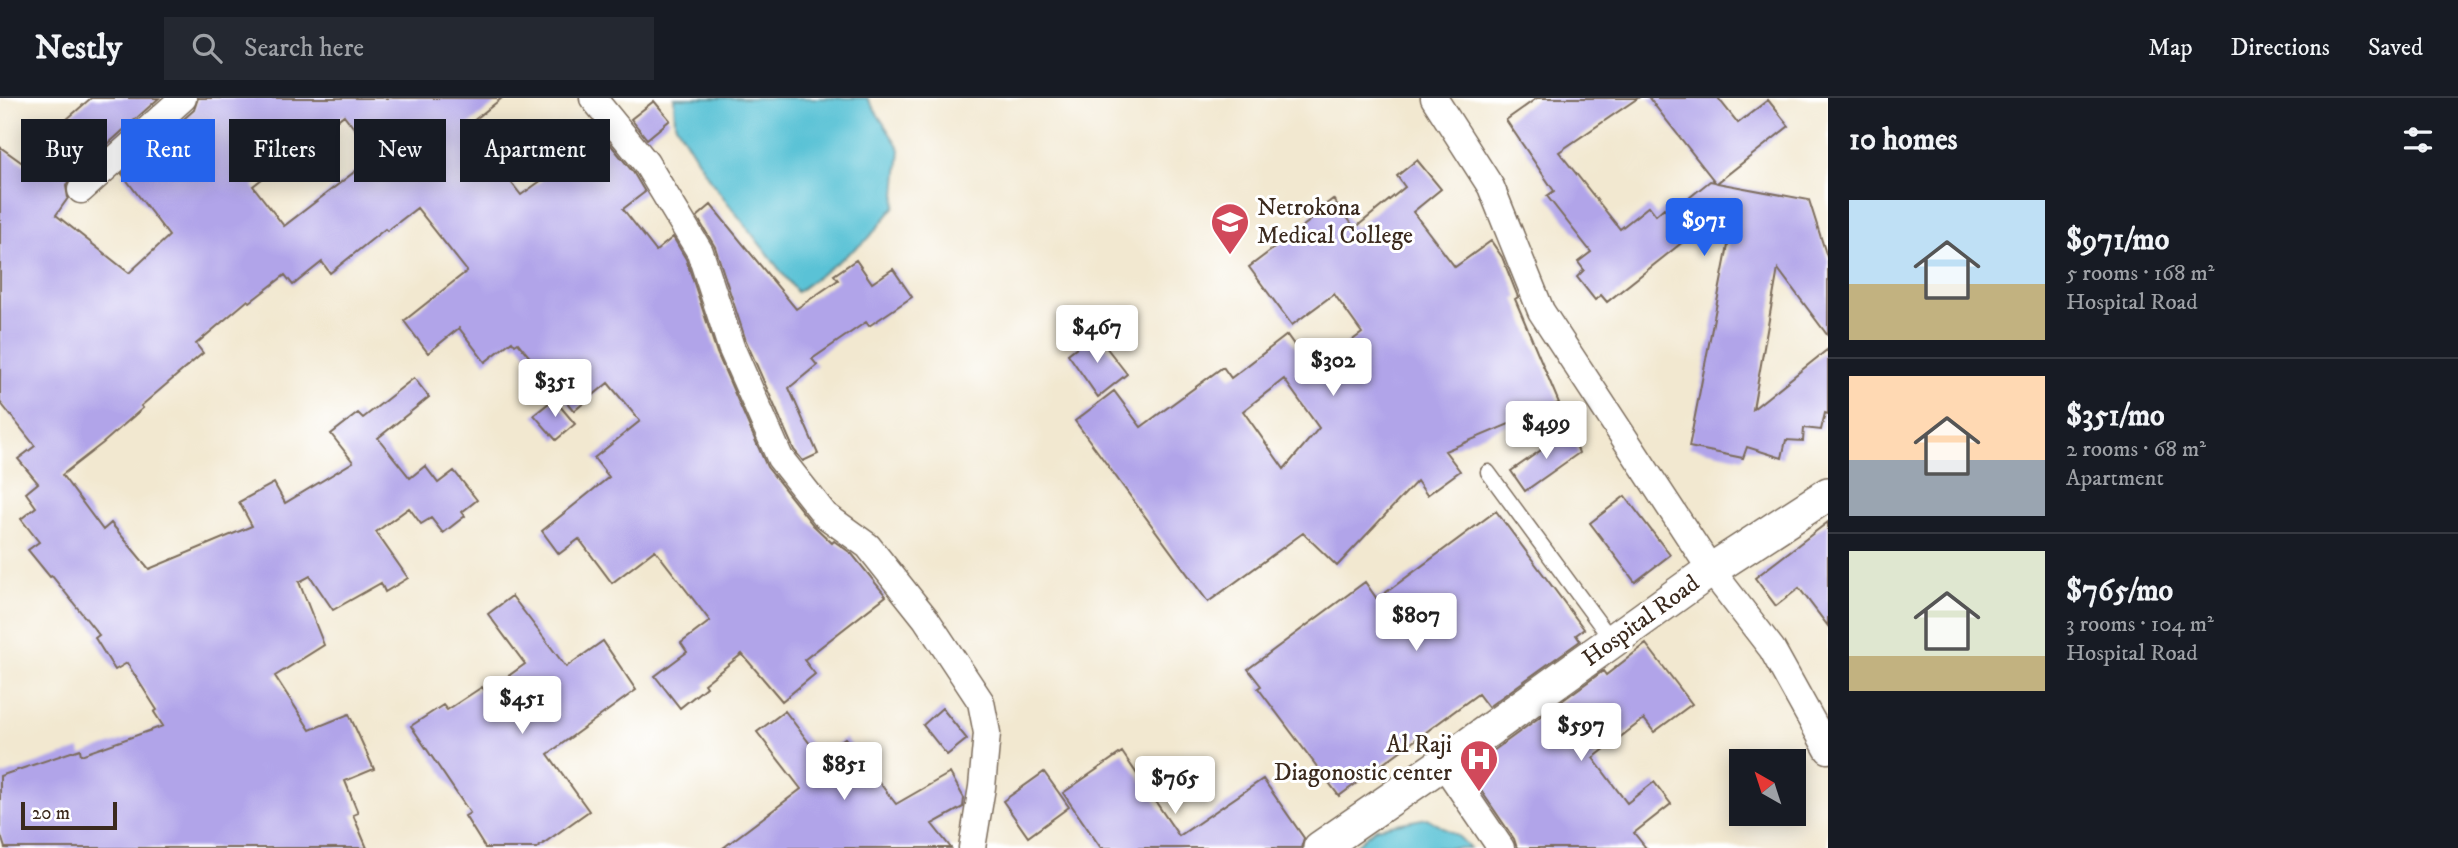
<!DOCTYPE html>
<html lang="en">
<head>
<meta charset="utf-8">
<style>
	body { margin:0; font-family:"IM FELL DW Pica",serif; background:#242831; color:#f1f3f6; height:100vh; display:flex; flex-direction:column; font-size:26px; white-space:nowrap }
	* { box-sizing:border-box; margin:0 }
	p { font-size:23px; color:#9ea1a6 }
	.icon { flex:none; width:38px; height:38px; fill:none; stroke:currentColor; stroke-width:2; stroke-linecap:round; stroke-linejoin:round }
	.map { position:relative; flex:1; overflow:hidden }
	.drawer { display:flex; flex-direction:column; background:#171b24; width:630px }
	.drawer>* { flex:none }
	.guide { position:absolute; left:21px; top:21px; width:665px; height:63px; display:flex; gap:14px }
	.needle { width:46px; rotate:321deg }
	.controls { position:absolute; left:1729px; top:651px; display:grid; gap:14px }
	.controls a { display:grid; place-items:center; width:77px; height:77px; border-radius:0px; background:#171b24; box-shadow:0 4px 18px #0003; font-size:35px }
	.scale { position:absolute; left:21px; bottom:18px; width:96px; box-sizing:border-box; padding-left:7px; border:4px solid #3b2a1e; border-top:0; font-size:19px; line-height:24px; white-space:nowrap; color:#3b2a1e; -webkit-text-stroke:5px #fff; paint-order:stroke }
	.price { position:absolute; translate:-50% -60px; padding:0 16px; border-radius:7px; background:#fff; color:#222; font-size:23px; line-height:46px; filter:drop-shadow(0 2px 4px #0008) }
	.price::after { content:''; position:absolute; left:50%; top:42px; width:21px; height:16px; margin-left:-10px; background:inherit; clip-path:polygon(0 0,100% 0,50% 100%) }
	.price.current { background:#2563eb; color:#fff }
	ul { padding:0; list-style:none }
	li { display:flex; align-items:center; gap:21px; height:175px; padding:0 21px }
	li+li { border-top:2px solid #363941 }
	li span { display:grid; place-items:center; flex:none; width:196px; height:140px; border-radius:0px; color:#555 }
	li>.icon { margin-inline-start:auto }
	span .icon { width:84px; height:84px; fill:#fffc; stroke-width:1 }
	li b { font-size:30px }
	h2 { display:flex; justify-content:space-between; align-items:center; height:84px; padding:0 21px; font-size:30px }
	.pill { padding:0 24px; border-radius:0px; background:#171b24; box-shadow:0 4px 18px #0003; font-size:24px; line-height:63px }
	.pill.current { background:#2563eb; color:#fff }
	header { display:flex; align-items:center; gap:42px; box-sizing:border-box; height:98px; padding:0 35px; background:#171b24; border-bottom:2px solid #363941 }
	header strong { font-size:33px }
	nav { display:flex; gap:38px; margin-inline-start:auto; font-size:24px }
	.search { width:490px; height:63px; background:#242831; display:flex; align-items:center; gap:18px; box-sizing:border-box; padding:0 24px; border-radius:0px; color:#9ea1a6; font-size:26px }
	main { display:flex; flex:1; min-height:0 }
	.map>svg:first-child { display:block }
	.water { fill:#5ac2d6; stroke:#4a767a; stroke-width:2 }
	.building { fill:#b1a4e9; fill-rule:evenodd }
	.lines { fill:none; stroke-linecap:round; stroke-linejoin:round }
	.service-casing { stroke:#7b6c5c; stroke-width:17 }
	.minor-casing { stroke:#7b6c5c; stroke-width:29 }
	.tertiary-casing { stroke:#7b6c5c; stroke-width:36 }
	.service { stroke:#fff; stroke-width:14 }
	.minor { stroke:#fff; stroke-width:26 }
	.tertiary { stroke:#fff; stroke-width:33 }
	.labels { text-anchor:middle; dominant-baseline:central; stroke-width:6; stroke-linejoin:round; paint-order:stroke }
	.poi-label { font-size:24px; fill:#3b2a1e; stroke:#fff; text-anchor:start }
	.street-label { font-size:24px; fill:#3b2a1e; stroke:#fff }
</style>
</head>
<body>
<header>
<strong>Nestly</strong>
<div class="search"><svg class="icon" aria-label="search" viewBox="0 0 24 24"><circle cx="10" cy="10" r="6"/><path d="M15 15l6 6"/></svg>Search here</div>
<nav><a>Map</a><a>Directions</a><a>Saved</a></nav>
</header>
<main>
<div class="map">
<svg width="1828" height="750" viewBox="0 0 1828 750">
	<rect width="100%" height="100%" fill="#fff"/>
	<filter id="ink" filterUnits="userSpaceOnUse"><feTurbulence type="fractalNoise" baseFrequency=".0143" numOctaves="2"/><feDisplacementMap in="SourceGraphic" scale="14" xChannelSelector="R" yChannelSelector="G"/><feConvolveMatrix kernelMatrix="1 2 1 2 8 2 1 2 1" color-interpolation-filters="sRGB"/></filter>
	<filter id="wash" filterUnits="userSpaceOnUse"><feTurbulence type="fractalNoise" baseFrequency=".00686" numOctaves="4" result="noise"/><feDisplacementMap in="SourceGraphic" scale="28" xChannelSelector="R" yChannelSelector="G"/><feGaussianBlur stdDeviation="1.57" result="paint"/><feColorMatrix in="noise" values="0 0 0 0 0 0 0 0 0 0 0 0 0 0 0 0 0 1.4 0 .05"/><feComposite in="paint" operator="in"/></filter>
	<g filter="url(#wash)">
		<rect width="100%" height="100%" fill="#f2e8d0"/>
		<!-- water -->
		<path class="water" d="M674,0H867L900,51L895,108L868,141L797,194L710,82L675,25Z
			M1427,720L1459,739L1470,750H1353L1376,730Z"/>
		<g id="blocks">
			<!-- building -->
			<path class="building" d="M91,0H159L70,80L66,88L68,100L56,117L129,175L169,138L122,76L194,12L198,0H502L467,28L521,97L570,62L573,67L606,41L633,74L645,94L623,111L656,153L673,139L686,161L717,255L767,369L813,427L832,445L834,443L852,456L886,498L804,562L815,576L782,603L742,556L704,586L706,589L680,610L655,578L687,554L681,545L710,523L655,452L612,485L579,441L559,456L542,433L609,379L594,360L640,323L608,285L574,313L518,245L515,247L512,243L485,264L459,230L428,255L404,223L467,173L417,110L387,133L385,131L330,175L322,164L293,187L285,177L250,204L248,202L196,246L203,255L141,308L143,310L103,345L62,377L103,432L111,425L149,471L252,428L239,404L274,385L285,405L353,364L331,336L358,315L363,320L414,280L429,299L378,340L410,380L425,368L438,385L454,373L477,402L462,414L465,418L443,435L431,420L421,426L409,410L376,434L408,480L385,494L381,485L333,512L310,478L299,484L324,547L275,578L310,632L349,616L374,671L345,683L358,715L353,717L367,750H5L0,735V678L80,651L81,657L163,628L154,614L157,612L127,565L115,572L95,540L99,537L52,478L50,479L28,452L39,444L21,421L36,409L26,395L38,385L18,361L35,348L0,304V49L35,74L70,44L58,29ZM344,17L375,58L284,128L253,88Z
				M1537,0H1638L1559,54L1620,131L1649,108L1656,117L1664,110L1669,116L1710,83L1715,84L1649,0H1718L1738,25L1768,2L1789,28L1717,85L1809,102L1828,162V238L1778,171L1753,311L1828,251V316L1825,315L1821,332L1804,330L1803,343L1786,342L1782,360L1747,349L1743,360L1689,349L1737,101L1607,204L1601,197L1595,202L1577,179L1584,172L1578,164L1591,154L1547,98L1554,93L1506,22Z
				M654,3L670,22L647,41L631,21Z
				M1417,62L1441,91L1413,114L1455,169L1491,143L1502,159L1518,199L1515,201L1559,305L1445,353L1460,373L1427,397L1417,383L1337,468L1303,435L1208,504L1075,323L1114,293L1141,329L1223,269L1231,280L1287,237L1312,272L1362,235L1334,196L1292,227L1249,169L1311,122L1309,119L1333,101L1355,130L1405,89L1397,78ZM1284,281L1319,330L1284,371L1243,313Z
				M711,107L796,211L838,182L834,177L856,162L872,185L893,171L912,199L869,228L866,224L812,261L817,267L789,290L818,356L803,363L794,352L746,243L715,149L697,119Z
				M1095,235L1127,276L1098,299L1068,256Z
				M554,301L575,326L556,342L534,317Z
				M1570,332L1579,355L1525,393L1511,373Z
				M1625,398L1670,457L1635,484L1590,425Z
				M1496,413L1584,531L1576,537L1580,543L1488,609L1478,596L1339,698L1258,590L1261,588L1248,571L1365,484L1377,501Z
				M1828,424V528L1799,490L1776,508L1755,480Z
				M512,498L566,569L603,543L636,592L548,656L589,713L537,750H485L465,718L470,715L411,628L443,607L447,612L482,589L486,594L525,566L488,516Z
				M1646,546L1692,606L1654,634L1644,621L1593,660L1627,705L1654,684L1671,706L1634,735L1646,750H1517L1514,741L1467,672L1603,573L1606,577Z
				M942,610L967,641L947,657L923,627Z
				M785,613L820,659L845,640L896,706L950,675L964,700L963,709L932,726L951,750H723L801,691L757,634Z
				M1122,654L1179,738L1263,681L1304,740L1301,750H1101L1063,695Z
				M1044,674L1069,709L1028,739L1003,703Z"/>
		</g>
	</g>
	<g filter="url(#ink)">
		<use href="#blocks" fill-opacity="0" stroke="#7b6c5c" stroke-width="2"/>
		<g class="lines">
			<defs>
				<path id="service" d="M1488,374L1613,544"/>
				<path id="minor" d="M593,0L646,65L700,154L731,249L780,360L825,417L868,448L926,521L981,604L987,635L982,689L972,750
					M1434,0L1491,89L1541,213L1711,472L1772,551L1828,652
					M81,92L183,0
					M1443,665L1501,750"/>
				<path id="tertiary" d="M1320,750L1443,665L1711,472L1828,396"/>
			</defs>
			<!-- service casing -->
			<use href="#service" class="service-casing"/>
			<!-- minor casing -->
			<use href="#minor" class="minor-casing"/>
			<!-- tertiary casing -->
			<use href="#tertiary" class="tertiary-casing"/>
			<!-- service -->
			<use href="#service" class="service"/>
			<!-- minor -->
			<use href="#minor" class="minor"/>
			<!-- tertiary -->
			<use href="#tertiary" class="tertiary"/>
		</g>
	</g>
	<!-- icons -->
	<defs>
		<symbol id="university-pin" viewBox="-11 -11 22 30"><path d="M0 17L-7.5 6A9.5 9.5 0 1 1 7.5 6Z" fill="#d1495b" stroke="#fff"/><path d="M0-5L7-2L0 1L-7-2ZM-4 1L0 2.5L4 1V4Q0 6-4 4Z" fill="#fff"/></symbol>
		<symbol id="hospital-pin" viewBox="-11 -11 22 30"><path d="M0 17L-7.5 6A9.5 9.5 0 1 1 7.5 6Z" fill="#d1495b" stroke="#fff"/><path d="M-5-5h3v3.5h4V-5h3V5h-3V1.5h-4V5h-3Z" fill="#fff"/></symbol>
	</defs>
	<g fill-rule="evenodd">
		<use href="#university-pin" x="1208" y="102" width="44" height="60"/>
		<use href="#hospital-pin" x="1457" y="639" width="44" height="60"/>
	</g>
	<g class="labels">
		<!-- poi labels -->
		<g class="poi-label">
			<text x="1257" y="110">Netrokona<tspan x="1257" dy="28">Medical College</tspan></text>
			<text x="1452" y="647" text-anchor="end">Al Raji<tspan x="1452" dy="28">Diagonostic center</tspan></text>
		</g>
		<!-- street labels -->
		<g class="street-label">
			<text transform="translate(1641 523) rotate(-36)">Hospital Road</text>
		</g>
	</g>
</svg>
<div class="controls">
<a><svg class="needle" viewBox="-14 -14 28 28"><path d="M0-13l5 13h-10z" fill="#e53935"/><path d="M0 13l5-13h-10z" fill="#9ea1a6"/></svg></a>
</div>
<div class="scale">20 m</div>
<b class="price current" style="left:1704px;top:160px">$971</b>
<b class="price" style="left:1097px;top:267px">$467</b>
<b class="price" style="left:1333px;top:300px">$302</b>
<b class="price" style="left:555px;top:321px">$351</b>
<b class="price" style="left:1546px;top:363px">$499</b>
<b class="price" style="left:1416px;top:555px">$807</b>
<b class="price" style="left:522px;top:638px">$451</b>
<b class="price" style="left:1581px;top:665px">$597</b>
<b class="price" style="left:844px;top:704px">$851</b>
<b class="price" style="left:1175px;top:718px">$765</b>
<div class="guide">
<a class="pill">Buy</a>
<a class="pill current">Rent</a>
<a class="pill">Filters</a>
<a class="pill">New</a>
<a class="pill">Apartment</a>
</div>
</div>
<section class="drawer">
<h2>10 homes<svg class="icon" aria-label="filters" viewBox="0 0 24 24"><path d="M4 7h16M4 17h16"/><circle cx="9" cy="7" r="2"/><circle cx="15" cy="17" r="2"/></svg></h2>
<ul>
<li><span style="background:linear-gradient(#bfe0f5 60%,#c2b280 0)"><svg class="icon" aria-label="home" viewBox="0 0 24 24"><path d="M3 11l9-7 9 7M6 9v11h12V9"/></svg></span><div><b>$971/mo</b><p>5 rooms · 168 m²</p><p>Hospital Road</p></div></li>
<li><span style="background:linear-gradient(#ffd9b3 60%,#9aa5b1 0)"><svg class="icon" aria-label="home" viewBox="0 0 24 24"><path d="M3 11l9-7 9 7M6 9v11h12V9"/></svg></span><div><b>$351/mo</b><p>2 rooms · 68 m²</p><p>Apartment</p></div></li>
<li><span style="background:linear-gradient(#dfe7d0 75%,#c2b280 0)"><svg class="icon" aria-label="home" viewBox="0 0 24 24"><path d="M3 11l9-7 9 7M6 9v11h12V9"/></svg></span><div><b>$765/mo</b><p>3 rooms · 104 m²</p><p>Hospital Road</p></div></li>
</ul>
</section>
</main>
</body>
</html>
